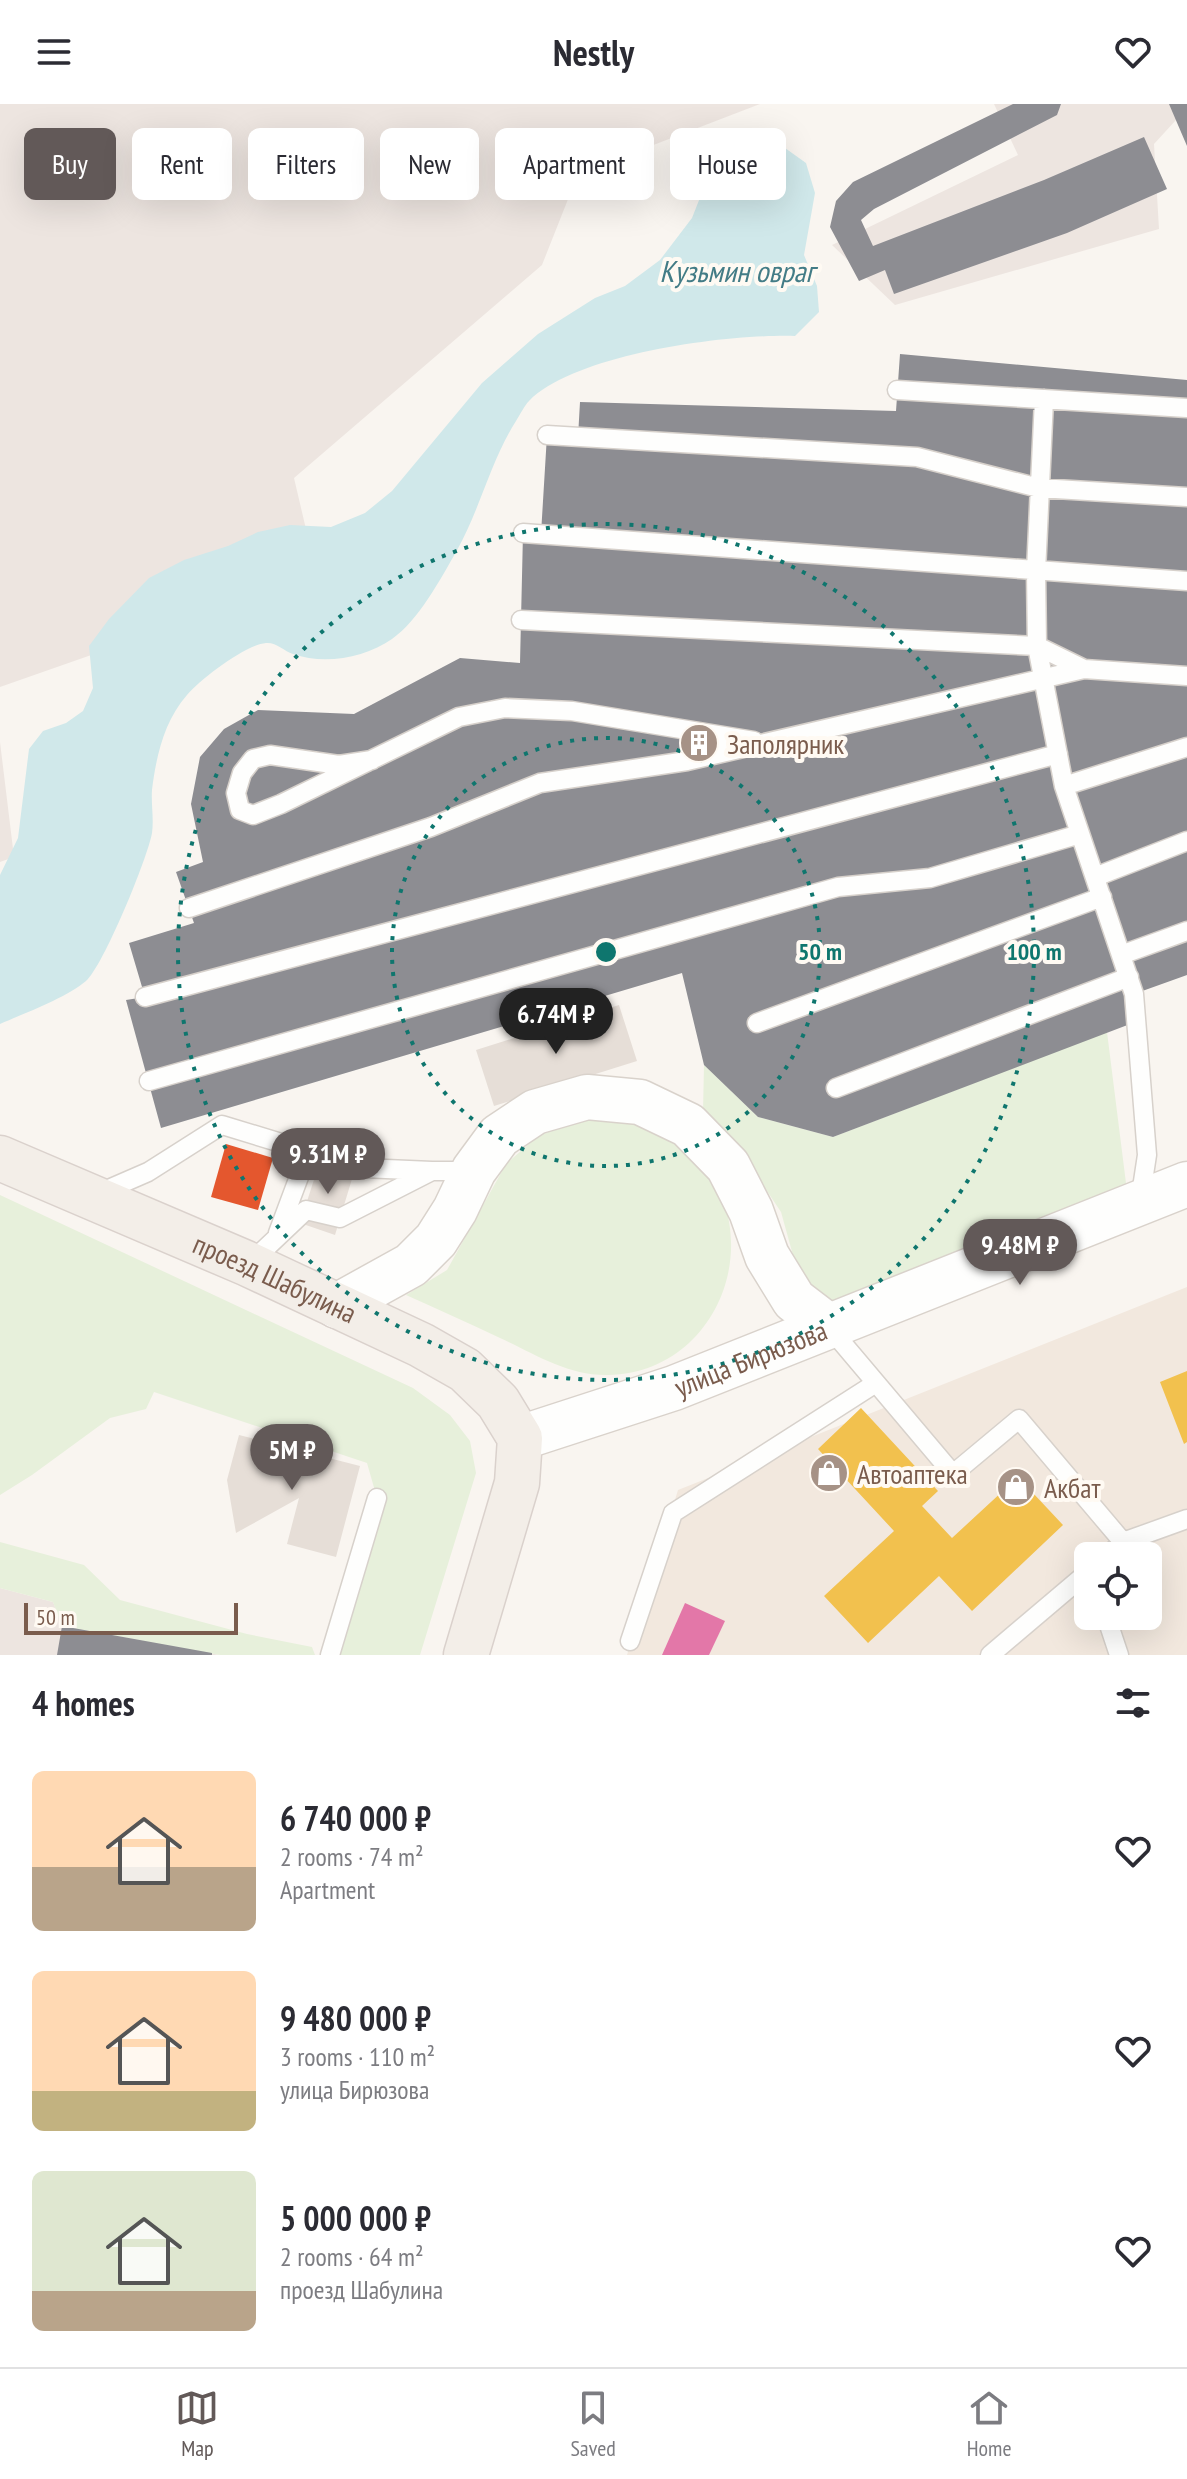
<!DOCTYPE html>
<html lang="en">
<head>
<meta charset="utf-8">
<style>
	body { margin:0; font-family:"PT Sans Narrow",sans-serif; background:#f2f2f3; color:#2b2b33; height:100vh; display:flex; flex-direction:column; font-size:30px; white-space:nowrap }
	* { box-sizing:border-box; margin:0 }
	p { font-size:26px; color:#7c7c81 }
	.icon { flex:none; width:44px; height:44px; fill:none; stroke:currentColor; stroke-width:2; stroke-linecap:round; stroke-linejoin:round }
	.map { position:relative; height:1551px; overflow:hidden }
	.panel { display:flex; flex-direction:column; background:#fff; flex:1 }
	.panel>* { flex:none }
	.hud { position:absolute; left:24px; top:24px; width:1140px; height:72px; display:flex; gap:16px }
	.tools { position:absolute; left:1074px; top:1438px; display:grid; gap:16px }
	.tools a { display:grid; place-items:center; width:88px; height:88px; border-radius:12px; background:#fff; box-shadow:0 8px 32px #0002; font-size:40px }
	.scale { position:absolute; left:24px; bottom:20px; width:214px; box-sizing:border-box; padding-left:8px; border:4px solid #7a5c4d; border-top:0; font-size:22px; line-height:28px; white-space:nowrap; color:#7a5c4d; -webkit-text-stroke:6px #fffaf3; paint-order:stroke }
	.price { position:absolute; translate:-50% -68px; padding:0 18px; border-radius:28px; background:#625958; color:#fff; font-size:26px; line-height:52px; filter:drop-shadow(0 2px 4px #0008) }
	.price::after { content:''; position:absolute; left:50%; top:48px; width:24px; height:18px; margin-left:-12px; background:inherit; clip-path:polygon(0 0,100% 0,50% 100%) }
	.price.current { background:#222; color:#fff }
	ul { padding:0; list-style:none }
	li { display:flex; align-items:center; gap:24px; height:200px; padding:0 32px }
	li span { display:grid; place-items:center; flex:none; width:224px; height:160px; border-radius:12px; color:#555 }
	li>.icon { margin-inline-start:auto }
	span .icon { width:96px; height:96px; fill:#fffc; stroke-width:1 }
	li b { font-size:34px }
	h2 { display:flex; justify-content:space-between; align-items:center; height:96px; padding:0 32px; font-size:34px }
	.tag { padding:0 28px; border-radius:12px; background:#fff; box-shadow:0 8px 32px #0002; font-size:28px; line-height:72px }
	.tag.current { background:#625958; color:#fff }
	header { display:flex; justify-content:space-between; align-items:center; height:104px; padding:0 32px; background:#fff; font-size:36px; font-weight:800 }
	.menu { display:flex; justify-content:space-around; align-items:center; height:112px; border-top:2px solid #e1e1e2; background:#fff; font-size:22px; color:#7c7c81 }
	.menu a { display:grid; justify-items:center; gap:4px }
	.menu .current { color:#625958 }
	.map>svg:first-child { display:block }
	.residential { fill:#f2e8de; fill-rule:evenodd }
	.industrial { fill:#ede5e0 }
	.green { fill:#e7f0db }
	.water { fill:#d0e8ea }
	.homes { fill:#f2c14e }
	.shops { fill:#e4572e }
	.health { fill:#e377a8 }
	.industry { fill:#8d8d92 }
	.building { fill:#e6ded7 }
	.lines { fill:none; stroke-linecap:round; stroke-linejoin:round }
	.lane-casing { stroke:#d7d1cb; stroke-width:21 }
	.secondary-casing { stroke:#d9d2cb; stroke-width:47 }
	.primary-casing { stroke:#dad1cc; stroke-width:47 }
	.lane { stroke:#fefefd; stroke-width:18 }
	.secondary { stroke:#fefefd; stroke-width:44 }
	.primary { stroke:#f3eee8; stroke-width:44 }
	.ring { fill:none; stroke:#0f766e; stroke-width:4; stroke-dasharray:4 8 }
	.labels { text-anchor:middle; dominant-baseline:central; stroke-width:8; stroke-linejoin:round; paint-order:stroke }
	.poi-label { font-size:28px; fill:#7a5c4d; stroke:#fffaf3; text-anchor:start }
	.street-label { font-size:28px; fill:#7a5c4d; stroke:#fffaf3 }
	.water-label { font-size:30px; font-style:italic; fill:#437c86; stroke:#fffaf3 }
	.centre { fill:#0f766e; stroke:#fffaf3; stroke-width:4 }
	.ring-label { font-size:24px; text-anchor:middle; font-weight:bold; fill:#0f766e; stroke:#fffaf3; stroke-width:8; stroke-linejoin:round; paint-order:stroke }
</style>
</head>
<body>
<header><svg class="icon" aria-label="menu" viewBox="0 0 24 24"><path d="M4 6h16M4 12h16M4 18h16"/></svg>Nestly<svg class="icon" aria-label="heart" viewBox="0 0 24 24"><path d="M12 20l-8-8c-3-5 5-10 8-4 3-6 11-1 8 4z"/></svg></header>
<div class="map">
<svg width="1187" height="1551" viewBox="0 0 1187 1551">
	<rect width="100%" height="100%" fill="#f9f5f0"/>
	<!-- residential -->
	<path class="residential" d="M1187,1183V1551H627L678,1386ZM1088,1452H1148V1512H1088Z"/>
	<!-- industrial -->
	<path class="industrial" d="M0,0H760L578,70L542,161L294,374L317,472L0,583Z
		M994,0H1187V4L1154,40L1159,125L895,201L832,141L1018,51Z
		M0,638L14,753L0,758Z
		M0,1484L53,1498L63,1522L220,1551H0Z"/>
	<!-- green -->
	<path class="green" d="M1107,928L1131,1119L832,1218L796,1162L781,1108L753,1066L703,1008L704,961L758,1013L833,1033Z
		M619,1015C646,1023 674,1030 695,1051C771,1130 720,1269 608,1271C568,1272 535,1250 500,1234C469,1219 437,1205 406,1191L447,1166L506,1060L538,1032L577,1017Z
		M0,1091L413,1284L450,1311L470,1337L476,1369L420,1551H330L377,1394L367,1359L154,1288L146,1305L110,1314L32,1371L0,1391Z
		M0,1438L84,1461L120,1496L247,1530L312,1543L315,1551H220L62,1522L53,1498L0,1484Z"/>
	<!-- water -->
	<path class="water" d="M785,44L806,59L815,89L804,151L817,182L819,208L795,232C728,230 577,249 529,297C524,302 520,311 516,317C490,358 480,406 456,448C440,476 418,517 392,535C365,554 324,561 293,550C284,547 276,538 266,539C245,541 201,575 187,591C164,617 156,653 152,686C151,700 154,715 152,729C148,753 103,863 86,877C66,894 25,909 0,920V771L18,734L29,645L43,627L66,619L83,607L93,584L89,542L109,515L149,474L184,456L228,442L258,428L290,421L331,423L365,409L392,387L482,279L538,230L595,194L625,182L660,156L692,114L703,86L722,65L753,47Z"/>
	<!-- homes -->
	<path class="homes" d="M1187,1267V1338L1184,1340L1160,1278Z
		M861,1304L938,1387L922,1402L952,1434L1018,1373L1063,1421L972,1507L939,1472L868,1539L824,1492L894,1427L818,1345Z"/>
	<!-- shops -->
	<path class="shops" d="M226,1040L273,1054L258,1106L211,1093Z"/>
	<!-- health -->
	<path class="health" d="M685,1499L725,1517L709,1551H662Z"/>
	<!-- industry -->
	<path class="industry" d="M1013,0H1061L1057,11L874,105L861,116L873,142L1044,76L1144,33L1167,85L1067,129L894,190L885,166L859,177L830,123L836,97L853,78Z
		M1169,0H1187V42Z
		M900,250L1187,276V871L1134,890L1138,917L833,1033L758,1013L704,961L682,869L161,1024L126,896L145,893L129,839L194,819L176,768L203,758L191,700L200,653L224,625L258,606L354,610L460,554L520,559L523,429L541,430L547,331L578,333L580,298L896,307Z
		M62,1522L212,1549V1551H57Z"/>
	<!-- building -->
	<path class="building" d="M619,901L637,957L494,1002L476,946Z
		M321,1054L355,1065L335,1131L300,1119Z
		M239,1331L360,1362L336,1453L287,1440L299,1394L236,1429L227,1376Z"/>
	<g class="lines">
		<defs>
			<path id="lane" d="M897,286L1187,304
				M1044,295L1036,468L1037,542L1064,682L1134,890L1147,1051L1140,1097
				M547,331L917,353L1039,384L1187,393
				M523,429L1187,477
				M521,516L1037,542L1084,565L1187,572
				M372,656L339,661L270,651L253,655L242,669L236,689L240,706L253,711L281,700L459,613L505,604L572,607L754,637
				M1064,682L1187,643
				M1095,773L1187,737
				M189,804L431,723L540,679L687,657L1084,565
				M1121,851L1187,827
				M145,893L1058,650
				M757,919L1102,793
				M149,977L838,783L930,774L1080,730
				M836,984L1129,873
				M95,1091L148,1068L222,1021L363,1064L432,1067
				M278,1129L309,1046
				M250,1159L306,1106L340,1114L432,1067H471
				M828,1222L953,1370L1019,1315L1123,1438L1107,1452
				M1123,1438L1187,1415
				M1106,1512L1119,1551
				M630,1537L673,1409L876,1279
				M330,1551L377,1394
				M990,1551L1088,1468"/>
			<g id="secondary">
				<path d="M337,1202L411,1161L436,1136L455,1106L474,1066L499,1032L535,1008L587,993L640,998L688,1021L728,1062L751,1107L767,1152L794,1196L828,1222"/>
				<path id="s1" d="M520,1334L674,1284L1187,1080"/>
			</g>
			<g id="primary">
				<path id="s2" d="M0,1054L248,1160L421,1241L465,1266L498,1298L520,1334L517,1379L466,1551"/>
			</g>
		</defs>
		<!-- lane casing -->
		<use href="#lane" class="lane-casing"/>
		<!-- secondary casing -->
		<use href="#secondary" class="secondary-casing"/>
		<!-- primary casing -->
		<use href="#primary" class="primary-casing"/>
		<!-- lane -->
		<use href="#lane" class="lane"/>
		<!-- secondary -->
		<use href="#secondary" class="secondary"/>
		<!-- primary -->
		<use href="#primary" class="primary"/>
	</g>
	<!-- distance rings -->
	<g class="ring">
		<circle cx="606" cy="848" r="214"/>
		<circle cx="606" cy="848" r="428"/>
	</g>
	<!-- icons -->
	<defs>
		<symbol id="building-disc" viewBox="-11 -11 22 22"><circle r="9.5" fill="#a69286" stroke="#fffaf3"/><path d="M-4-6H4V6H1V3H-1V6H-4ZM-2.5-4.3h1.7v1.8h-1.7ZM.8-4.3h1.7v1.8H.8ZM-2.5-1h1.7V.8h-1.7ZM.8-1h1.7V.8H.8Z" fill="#fff"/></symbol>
		<symbol id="shop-disc" viewBox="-11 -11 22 22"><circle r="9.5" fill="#a69286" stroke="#fffaf3"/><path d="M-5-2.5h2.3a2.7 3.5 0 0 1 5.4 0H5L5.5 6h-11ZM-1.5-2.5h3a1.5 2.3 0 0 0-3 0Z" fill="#fff"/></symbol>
	</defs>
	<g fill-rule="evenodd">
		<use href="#building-disc" x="677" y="617" width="44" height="44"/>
		<use href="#shop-disc" x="807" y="1347" width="44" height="44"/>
		<use href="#shop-disc" x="994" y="1361" width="44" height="44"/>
	</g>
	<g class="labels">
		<!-- poi labels -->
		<g class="poi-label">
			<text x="727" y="639">Заполярник</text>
			<text x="857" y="1369">Автоаптека</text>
			<text x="1044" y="1383">Акбат</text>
		</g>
		<!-- street labels -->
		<g class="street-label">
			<text stroke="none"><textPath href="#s2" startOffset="300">проезд Шабулина</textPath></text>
			<text stroke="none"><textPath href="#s1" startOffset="244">улица Бирюзова</textPath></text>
		</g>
		<!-- water labels -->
		<g class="water-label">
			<text x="737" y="166">Кузьмин овраг</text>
		</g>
	</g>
	<circle cx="606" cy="848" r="12" class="centre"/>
	<g class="ring-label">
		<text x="820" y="856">50 m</text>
		<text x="1034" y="856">100 m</text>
	</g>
</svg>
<div class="tools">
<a><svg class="icon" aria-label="locate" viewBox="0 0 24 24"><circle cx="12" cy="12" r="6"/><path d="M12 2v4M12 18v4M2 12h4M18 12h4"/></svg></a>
</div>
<div class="scale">50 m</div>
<b class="price current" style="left:556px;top:952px">6.74M ₽</b>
<b class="price" style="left:328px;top:1092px">9.31M ₽</b>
<b class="price" style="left:1020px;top:1183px">9.48M ₽</b>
<b class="price" style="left:292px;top:1388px">5M ₽</b>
<div class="hud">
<a class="tag current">Buy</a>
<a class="tag">Rent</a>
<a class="tag">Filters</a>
<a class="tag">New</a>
<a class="tag">Apartment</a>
<a class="tag">House</a>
</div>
</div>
<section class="panel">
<h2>4 homes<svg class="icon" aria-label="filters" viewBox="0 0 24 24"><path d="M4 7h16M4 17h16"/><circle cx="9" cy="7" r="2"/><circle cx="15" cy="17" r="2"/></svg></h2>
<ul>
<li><span style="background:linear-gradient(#ffd9b3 60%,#b9a48a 0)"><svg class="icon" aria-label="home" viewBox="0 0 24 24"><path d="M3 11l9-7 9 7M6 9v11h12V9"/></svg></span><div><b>6 740 000 ₽</b><p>2 rooms · 74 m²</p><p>Apartment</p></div><svg class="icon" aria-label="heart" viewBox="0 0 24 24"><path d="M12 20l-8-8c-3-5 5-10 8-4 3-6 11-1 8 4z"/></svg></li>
<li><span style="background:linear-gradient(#ffd9b3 75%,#c2b280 0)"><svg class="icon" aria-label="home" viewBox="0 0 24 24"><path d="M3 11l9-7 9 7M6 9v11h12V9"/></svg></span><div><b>9 480 000 ₽</b><p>3 rooms · 110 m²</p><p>улица Бирюзова</p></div><svg class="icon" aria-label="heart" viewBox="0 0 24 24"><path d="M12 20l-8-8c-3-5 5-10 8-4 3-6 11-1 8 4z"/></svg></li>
<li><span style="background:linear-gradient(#dfe7d0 75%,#b9a48a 0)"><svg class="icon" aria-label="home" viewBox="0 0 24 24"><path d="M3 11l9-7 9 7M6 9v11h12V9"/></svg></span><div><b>5 000 000 ₽</b><p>2 rooms · 64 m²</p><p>проезд Шабулина</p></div><svg class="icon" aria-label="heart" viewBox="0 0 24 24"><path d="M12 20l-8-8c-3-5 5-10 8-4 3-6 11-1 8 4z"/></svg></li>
</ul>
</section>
<nav class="menu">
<a class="current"><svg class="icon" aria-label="map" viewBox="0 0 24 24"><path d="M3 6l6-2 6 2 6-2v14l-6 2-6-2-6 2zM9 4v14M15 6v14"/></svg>Map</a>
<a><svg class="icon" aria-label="saved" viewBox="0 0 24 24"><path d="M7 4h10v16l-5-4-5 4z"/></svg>Saved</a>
<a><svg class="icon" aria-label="home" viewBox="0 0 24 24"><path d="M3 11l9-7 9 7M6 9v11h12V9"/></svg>Home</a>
</nav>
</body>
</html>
